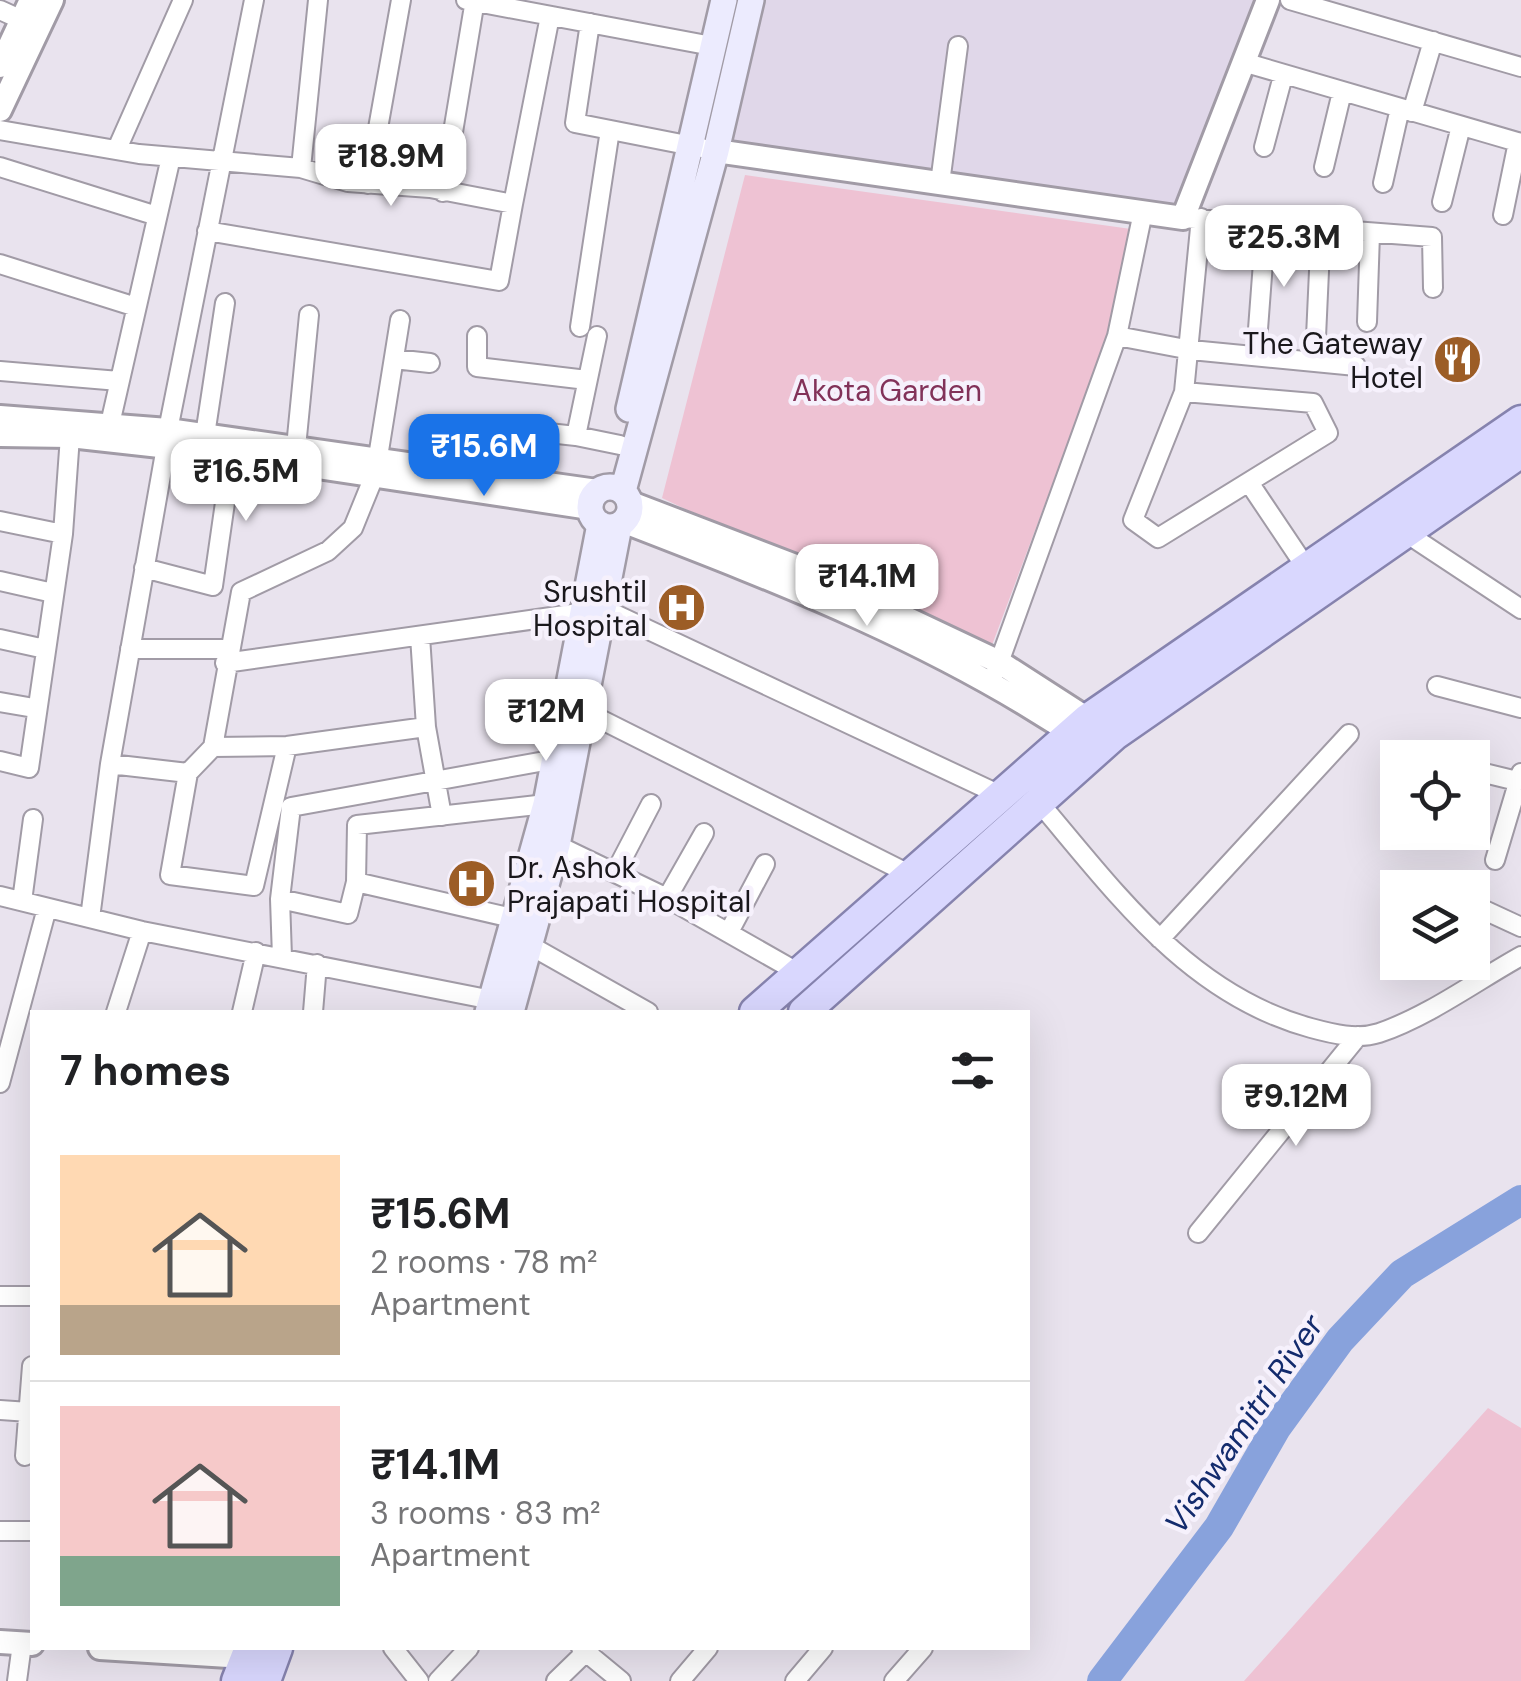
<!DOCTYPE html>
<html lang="en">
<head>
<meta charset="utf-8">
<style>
	body { margin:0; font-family:"DM Sans",sans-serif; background:#f2f2f2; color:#202124; height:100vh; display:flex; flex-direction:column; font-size:38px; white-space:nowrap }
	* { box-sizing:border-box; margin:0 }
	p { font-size:32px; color:#757577 }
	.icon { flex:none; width:55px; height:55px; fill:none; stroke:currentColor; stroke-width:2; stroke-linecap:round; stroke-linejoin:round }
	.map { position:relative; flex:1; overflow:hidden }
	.details { position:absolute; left:30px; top:1010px; width:1000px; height:640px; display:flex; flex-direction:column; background:#fff; border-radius:0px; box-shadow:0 10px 40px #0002 }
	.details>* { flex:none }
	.buttons { position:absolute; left:1380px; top:740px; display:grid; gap:20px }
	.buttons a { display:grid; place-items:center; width:110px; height:110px; border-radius:0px; background:#fff; box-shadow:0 10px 40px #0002; font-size:50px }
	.price { position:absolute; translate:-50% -85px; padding:0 22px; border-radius:20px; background:#fff; color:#222; font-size:32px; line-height:65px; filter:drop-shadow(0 2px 5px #0008) }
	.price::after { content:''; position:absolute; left:50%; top:60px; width:30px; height:22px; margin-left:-15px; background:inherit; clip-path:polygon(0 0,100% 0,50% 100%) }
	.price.selected { background:#1a73e8; color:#fff }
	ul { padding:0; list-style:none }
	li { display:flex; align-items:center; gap:30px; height:250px; padding:0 30px }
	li+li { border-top:2px solid #e0e0e0 }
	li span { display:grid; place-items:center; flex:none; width:280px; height:200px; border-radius:0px; color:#555 }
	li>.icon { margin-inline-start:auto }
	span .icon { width:120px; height:120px; fill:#fffc; stroke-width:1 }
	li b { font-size:42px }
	h2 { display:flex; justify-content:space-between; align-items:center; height:120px; padding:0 30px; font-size:42px }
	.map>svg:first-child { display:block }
	.built { fill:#e0d7e9 }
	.green { fill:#eec2d3 }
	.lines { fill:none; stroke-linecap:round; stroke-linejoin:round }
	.river { stroke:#88a2dc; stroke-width:30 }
	.minor-casing { stroke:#a19ba6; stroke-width:22 }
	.tertiary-casing { stroke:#a19ba6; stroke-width:28 }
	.secondary-casing { stroke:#a19ba6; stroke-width:30 }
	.primary-casing { stroke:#8683ae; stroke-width:35 }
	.minor { stroke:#fff; stroke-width:18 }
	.tertiary { stroke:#fff; stroke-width:22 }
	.secondary { stroke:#ecebfe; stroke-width:25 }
	.primary { stroke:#d9d7fe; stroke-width:30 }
	.labels { text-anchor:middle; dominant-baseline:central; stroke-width:9; stroke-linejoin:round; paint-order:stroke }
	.poi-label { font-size:30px; fill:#1a181c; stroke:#f6f1fc; text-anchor:end }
	.park-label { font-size:30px; fill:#823259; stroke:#f6f1fc }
	.water-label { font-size:32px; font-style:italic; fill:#132b6d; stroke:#f6f1fc }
</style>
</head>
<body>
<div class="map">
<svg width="1521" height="1681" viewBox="0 0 1521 1681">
	<rect width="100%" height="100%" fill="#e9e3ee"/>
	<!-- built -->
	<path class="built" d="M764,0H1257L1183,218L731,150Z"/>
	<!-- green -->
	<path class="green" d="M745,175L1131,229L1114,320L989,653L662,498Z
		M1488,1408L1521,1428V1681H1244Z"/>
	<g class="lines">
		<!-- river -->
		<path class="river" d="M1102,1681L1219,1527L1276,1428L1340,1340L1402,1274L1521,1200"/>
		<defs>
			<path id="minor" d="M466,0L712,46
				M1290,0L1521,67
				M0,10L22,20
				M590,23L575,123L702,148
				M1243,62L1521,143
				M1412,112L1433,41
				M0,130L139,154L301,168L348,182L430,188L513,204L499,281L207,231
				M1264,147L1283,76
				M117,149L183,0
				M0,167L157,216
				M1324,167L1342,92
				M301,168L318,0
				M940,183L958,46
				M1383,183L1400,108
				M368,184L401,0
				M443,192L475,0
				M1442,202L1461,126
				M513,204L550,16
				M1503,215L1518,142
				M1183,218L1432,237L1433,288
				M0,264L136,307
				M1367,322L1370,234
				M580,327L610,130
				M477,336V367L587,380
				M597,336L576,436L620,445
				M1117,336L1191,350L1356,366
				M1256,356L1266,222
				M394,359L430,363
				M1315,359L1321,227
				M0,371L119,381
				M1184,392L1313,403L1328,433L1158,538L1133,520Z
				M1184,392L1201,218
				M110,424L171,157
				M512,429L576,436
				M168,430L254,0
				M205,435L225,303
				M296,447L309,315
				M378,457L400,320
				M1250,484L1307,569
				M0,521L63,534
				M1400,529L1521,609
				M144,568L213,586L232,454
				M0,581L53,593
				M604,609L1000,795
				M420,636L426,727L442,816
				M0,639L45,649
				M130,649H229
				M225,663L586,612
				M996,671L1117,336L1143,212
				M1437,686L1521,708
				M0,702L34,708
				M586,712L909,874
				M213,747L241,592L328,551L353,528L375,474
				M0,761L29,768L63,534L70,436
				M110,764L188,773L213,747L287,746L426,727
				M1472,770L1517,781
				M188,773L170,875L254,886L287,746
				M1038,801C1116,893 1189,995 1311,1028C1333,1034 1357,1040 1379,1033C1429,1016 1476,981 1521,956
				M557,845L667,898L799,973
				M1495,860L1521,773
				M615,873L651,804
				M356,882L516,919
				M0,896L142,931L492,1000
				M667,898L704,833
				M280,899L348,914L356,882L357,825L546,804
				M22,901L33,819
				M1482,909L1521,927
				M90,918L110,764L166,447
				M729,932L765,864
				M1160,939L1349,734
				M531,946L648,1012
				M282,957L280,899L291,807L556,759
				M116,1012L142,931
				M242,1012L256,952
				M313,1012L317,964
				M0,1083L47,908
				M1198,1233L1358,1036
				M0,1296H32
				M0,1410L29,1412
				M25,1456L32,1366
				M0,1531H32
				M393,1648L419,1681
				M581,1648L621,1681
				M17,1681L22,1644
				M438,1681L469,1648
				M556,1681L590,1648
				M680,1681L708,1648
				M795,1681L823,1648
				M894,1681L923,1648"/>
			<path id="tertiary" d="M0,66L31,0
				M0,110L52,0
				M716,151L1183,218L1268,0
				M0,417L168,430L597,491
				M0,435L70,436L232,454L590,508
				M631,503L798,567L999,662L1100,727
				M625,522C783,583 943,645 1083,741
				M0,1642L32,1644
				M100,1648L261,1658"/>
			<path id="secondary" d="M629,409L724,0
				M590 507a20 20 0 1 1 40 0a20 20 0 1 1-40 0Z
				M623,491L716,151L751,0
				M488,1012L546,804L600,524
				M511,1012L557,845L619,526"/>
			<path id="primary" d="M755,1012L1088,719L1521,421
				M804,1012L1114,735L1521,452
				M237,1681L250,1648
				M265,1681L277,1648"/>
		</defs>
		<!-- minor casing -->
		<use href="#minor" class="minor-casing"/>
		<!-- tertiary casing -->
		<use href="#tertiary" class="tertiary-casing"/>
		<!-- secondary casing -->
		<use href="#secondary" class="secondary-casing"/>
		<!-- primary casing -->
		<use href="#primary" class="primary-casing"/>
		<!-- minor -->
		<use href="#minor" class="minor"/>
		<!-- tertiary -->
		<use href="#tertiary" class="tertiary"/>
		<!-- secondary -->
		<use href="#secondary" class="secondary"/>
		<!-- primary -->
		<use href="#primary" class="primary"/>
	</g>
	<!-- icons -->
	<defs>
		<symbol id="restaurant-disc" viewBox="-11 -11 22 22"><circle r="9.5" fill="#9c5d26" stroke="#f6f1fc"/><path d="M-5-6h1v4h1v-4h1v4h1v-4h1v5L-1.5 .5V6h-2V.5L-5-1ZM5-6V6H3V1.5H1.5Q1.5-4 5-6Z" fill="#fff"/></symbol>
		<symbol id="hospital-disc" viewBox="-11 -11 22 22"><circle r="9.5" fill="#9c5d26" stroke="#f6f1fc"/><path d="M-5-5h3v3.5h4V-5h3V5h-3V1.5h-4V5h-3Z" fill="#fff"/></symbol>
	</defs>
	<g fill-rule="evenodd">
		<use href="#restaurant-disc" x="1430" y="332" width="55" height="55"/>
		<use href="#hospital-disc" x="654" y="580" width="55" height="55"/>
		<use href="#hospital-disc" x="444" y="856" width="55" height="55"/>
	</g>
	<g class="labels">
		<!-- poi labels -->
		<g class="poi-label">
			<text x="1423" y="343">The Gateway<tspan x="1423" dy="34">Hotel</tspan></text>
			<text x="647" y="591">Srushtil<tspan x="647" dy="34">Hospital</tspan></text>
			<text x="507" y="867" text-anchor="start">Dr. Ashok<tspan x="507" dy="34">Prajapati Hospital</tspan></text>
		</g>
		<!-- park labels -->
		<g class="park-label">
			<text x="887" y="390">Akota Garden</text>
		</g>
		<!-- water labels -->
		<g class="water-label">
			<text transform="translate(1244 1424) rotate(-56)">Vishwamitri River</text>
		</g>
	</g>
</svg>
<div class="buttons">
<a><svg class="icon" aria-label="locate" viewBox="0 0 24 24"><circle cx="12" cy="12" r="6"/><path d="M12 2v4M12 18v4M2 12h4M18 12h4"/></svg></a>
<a><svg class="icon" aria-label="layers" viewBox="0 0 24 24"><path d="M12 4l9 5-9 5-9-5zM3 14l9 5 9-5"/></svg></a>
</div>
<b class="price" style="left:391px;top:209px">₹18.9M</b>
<b class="price" style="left:1284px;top:290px">₹25.3M</b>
<b class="price selected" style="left:484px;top:499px">₹15.6M</b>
<b class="price" style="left:246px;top:524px">₹16.5M</b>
<b class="price" style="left:867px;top:629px">₹14.1M</b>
<b class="price" style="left:546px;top:764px">₹12M</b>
<b class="price" style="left:1296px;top:1149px">₹9.12M</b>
<section class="details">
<h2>7 homes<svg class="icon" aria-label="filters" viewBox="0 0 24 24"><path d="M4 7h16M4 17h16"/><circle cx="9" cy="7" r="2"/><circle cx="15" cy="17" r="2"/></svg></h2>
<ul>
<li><span style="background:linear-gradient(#ffd9b3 75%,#b9a48a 0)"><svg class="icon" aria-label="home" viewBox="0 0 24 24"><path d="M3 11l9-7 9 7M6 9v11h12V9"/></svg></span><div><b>₹15.6M</b><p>2 rooms · 78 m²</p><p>Apartment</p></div></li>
<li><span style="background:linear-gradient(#f6c9c9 75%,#7fa58c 0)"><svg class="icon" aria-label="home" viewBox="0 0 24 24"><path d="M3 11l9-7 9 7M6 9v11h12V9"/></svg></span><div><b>₹14.1M</b><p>3 rooms · 83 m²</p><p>Apartment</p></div></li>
</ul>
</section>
</div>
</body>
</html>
